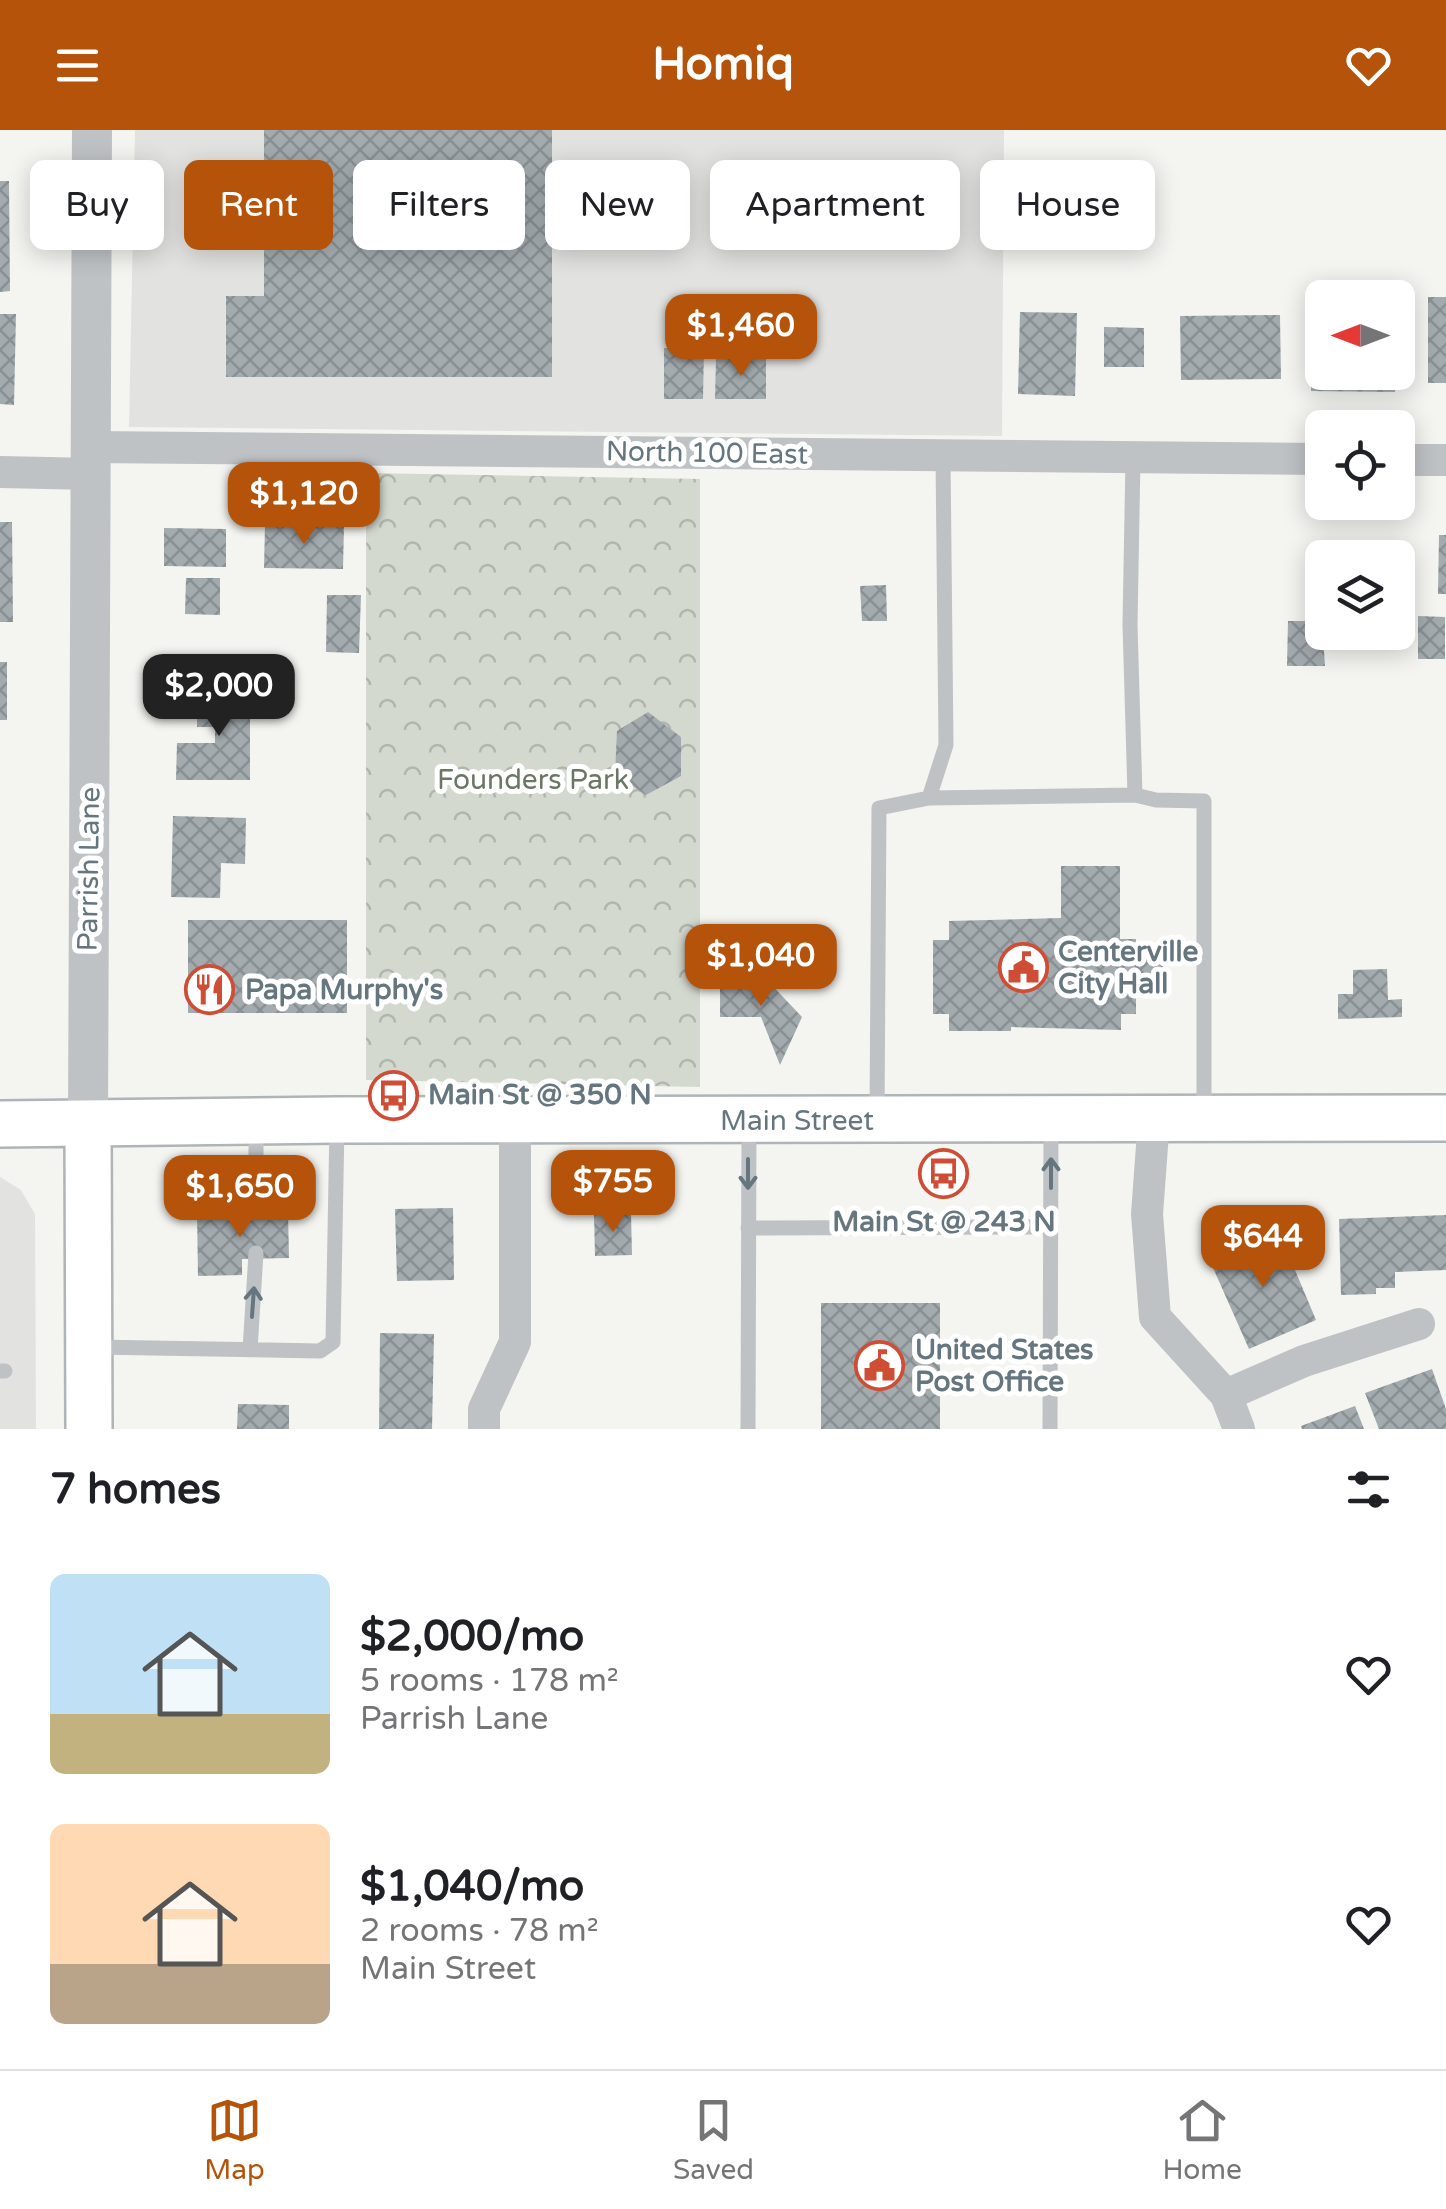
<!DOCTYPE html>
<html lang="en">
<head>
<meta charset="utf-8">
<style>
	body { margin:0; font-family:"Varela Round",sans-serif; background:#f2f2f2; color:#202124; height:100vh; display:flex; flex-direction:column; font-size:38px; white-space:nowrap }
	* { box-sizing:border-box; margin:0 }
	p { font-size:32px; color:#757577 }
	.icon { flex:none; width:55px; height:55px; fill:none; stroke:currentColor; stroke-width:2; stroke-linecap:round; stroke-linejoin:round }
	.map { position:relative; height:1299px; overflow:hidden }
	.side { display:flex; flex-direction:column; background:#fff; flex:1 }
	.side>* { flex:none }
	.hud { position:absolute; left:30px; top:30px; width:1388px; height:90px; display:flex; gap:20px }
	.needle { width:65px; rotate:270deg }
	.fabs { position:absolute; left:1305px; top:150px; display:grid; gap:20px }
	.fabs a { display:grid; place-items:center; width:110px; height:110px; border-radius:15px; background:#fff; box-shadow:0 5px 25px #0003; font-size:50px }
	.price { position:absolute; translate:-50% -85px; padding:0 22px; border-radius:20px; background:#b45309; color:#fff; font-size:32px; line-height:65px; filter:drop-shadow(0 2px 5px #0008) }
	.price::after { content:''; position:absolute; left:50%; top:60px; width:30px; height:22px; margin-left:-15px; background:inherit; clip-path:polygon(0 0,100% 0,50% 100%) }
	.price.current { background:#222; color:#fff }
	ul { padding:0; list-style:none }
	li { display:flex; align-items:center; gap:30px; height:250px; padding:0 50px }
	li span { display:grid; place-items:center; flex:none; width:280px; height:200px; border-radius:15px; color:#555 }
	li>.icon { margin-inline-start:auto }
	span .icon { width:120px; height:120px; fill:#fffc; stroke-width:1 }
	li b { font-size:42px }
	h2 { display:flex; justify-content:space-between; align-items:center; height:120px; padding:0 50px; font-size:42px }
	.pill { padding:0 35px; border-radius:15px; background:#fff; box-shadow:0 5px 25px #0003; font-size:35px; line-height:90px }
	.pill.current { background:#b45309; color:#fff }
	header { display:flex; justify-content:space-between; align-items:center; height:130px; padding:0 50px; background:#b45309; color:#fff; font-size:45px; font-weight:800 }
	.menu { display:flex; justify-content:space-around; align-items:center; height:140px; border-top:2px solid #e0e0e0; background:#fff; font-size:28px; color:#757577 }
	.menu a { display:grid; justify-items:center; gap:5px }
	.menu .current { color:#b45309 }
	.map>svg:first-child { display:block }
	.built { fill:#e2e3e1 }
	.park { fill:url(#park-crowns) }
	.building { fill:url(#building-cross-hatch) }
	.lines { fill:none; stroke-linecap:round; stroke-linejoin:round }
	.secondary-casing { stroke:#aeb4b7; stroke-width:50 }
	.service { stroke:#bec2c5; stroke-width:15 }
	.minor { stroke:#bec2c5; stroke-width:32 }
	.tertiary { stroke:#bec2c5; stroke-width:40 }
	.secondary { stroke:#fff; stroke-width:45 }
	.oneway { stroke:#66767f }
	.labels { text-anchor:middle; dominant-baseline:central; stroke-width:10; stroke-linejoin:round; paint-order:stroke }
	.street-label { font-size:28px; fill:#66767f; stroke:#fff }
	.park-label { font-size:28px; fill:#6a7764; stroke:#fff }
	.poi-label { font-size:28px; font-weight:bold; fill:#66767f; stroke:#fff; text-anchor:start }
</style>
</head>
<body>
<header><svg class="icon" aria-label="menu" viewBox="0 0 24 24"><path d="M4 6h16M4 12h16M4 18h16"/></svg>Homiq<svg class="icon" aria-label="heart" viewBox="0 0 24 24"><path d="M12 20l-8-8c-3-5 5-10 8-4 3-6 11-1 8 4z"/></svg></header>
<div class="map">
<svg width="1446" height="1299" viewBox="0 0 1446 1299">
	<defs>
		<pattern id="park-crowns" width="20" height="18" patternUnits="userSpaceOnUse" patternTransform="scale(2.5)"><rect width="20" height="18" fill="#d4d9d0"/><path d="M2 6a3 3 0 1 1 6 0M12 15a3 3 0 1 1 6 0" fill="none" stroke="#b0b5ae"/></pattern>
		<pattern id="building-cross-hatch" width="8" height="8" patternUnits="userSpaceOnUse" patternTransform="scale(2.5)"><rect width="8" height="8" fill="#a4abaf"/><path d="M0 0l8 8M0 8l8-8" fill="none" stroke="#899094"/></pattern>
	</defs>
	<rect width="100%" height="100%" fill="#f4f4f1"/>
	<!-- built -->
	<path class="built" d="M135,0H1004L1002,306L129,297Z
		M0,1047L21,1060L35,1084L36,1299H0Z"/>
	<!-- park -->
	<path class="park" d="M366,343L700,349V957L366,950Z"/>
	<!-- building -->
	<path class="building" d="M264,0H552V247H226V166H264Z
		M0,51H9L10,161L0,162Z
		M1428,167H1446V253H1428Z
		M1020,182L1077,183L1075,266L1018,264Z
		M0,184H16L14,275L0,274Z
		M1280,185L1281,249L1181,250L1180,186Z
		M1104,197L1144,198V237H1104Z
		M1312,204H1322V242H1396L1395,262L1311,261Z
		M664,218H704L703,269H664Z
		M716,228H766V269H715Z
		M0,392H12L13,492H0Z
		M265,395L344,396L343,439L264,438Z
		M164,398L226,399V437L164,436Z
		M1439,405H1446V464H1438Z
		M186,448H220V485L185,484Z
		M1398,451H1404V481H1398Z
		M886,455L887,491H862L860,456Z
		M327,465H361L359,523L326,522Z
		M1418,486L1445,487V529H1418Z
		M1288,491H1322L1325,536H1287Z
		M0,532H7V590H0Z
		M197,561H250V650H176L177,613H215V597H197Z
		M648,582L681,607V646L646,665L615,644L617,601Z
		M173,686L246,688L245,734L221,733L220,768L171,767Z
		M1061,736H1120V809H1136V822H1163V860L1136,859V884H1121V900L1011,897V901H949V884H933V810H949V791L1061,788Z
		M188,790H347V883H188Z
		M1387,839L1388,870L1402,869V887L1338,889V864H1353V840Z
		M720,849H766L802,887L780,935L761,887H720Z
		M453,1078L454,1150L397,1151L395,1079Z
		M288,1081L289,1128L242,1129V1145L198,1146L197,1082Z
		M631,1084L632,1125L595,1126L594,1085Z
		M1446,1085V1140L1395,1142V1158H1376V1164L1341,1165L1339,1089Z
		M1279,1102L1316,1190L1249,1219L1210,1131Z
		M821,1173H940V1299H821Z
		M380,1203L434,1204L432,1299H379Z
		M1432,1239L1446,1279V1299H1379L1365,1263Z
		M238,1274L289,1275V1299H237Z
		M1355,1276L1364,1299H1302L1301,1296Z"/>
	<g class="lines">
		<defs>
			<path id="secondary" d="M0,994L337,990L1446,988
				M88,995L89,1299"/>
		</defs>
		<!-- secondary casing -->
		<use href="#secondary" class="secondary-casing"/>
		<!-- service -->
		<path class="service" d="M1133,328L1130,495L1135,665L1156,670L1204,671V985
			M929,668L1135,665
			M877,986L879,678L929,668L946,615L943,326
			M256,1079V993
			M748,1098L1051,1097
			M93,1217L320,1221L333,1212L337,994
			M250,1220L256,1123
			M0,1241H5
			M748,1299L749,995
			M1050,1299L1051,993"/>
		<!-- minor -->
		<path class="minor" d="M92,317L1322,329
			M1398,330H1446
			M0,342L93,344
			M1154,989L1147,1084L1155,1187L1226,1265L1239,1299
			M1226,1265L1304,1231L1419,1194
			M484,1299V1279L515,1212V992"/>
		<!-- tertiary -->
		<path class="tertiary" d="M88,995L92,0"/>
		<!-- secondary -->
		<use href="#secondary" class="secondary"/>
	</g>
	<!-- one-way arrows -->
	<defs><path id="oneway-shaft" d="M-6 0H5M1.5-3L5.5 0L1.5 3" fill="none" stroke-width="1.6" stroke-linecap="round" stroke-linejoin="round" transform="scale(2.5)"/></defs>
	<g class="oneway">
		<use href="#oneway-shaft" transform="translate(1051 1043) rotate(-90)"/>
		<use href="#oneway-shaft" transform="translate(748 1044) rotate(90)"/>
		<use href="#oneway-shaft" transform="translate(253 1172) rotate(-86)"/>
	</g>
	<!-- icons -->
	<defs>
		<symbol id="civic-ring" viewBox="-11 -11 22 22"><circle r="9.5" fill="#fff" stroke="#d04d35" stroke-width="1.5"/><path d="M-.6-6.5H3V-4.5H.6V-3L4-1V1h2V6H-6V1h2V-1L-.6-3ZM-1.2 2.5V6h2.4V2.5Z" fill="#d04d35"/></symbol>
		<symbol id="restaurant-ring" viewBox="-11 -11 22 22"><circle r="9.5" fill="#fff" stroke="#d04d35" stroke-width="1.5"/><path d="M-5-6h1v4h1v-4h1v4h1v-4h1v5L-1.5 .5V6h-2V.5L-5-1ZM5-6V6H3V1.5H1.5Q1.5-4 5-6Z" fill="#d04d35"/></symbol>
		<symbol id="bus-ring" viewBox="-11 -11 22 22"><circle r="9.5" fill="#fff" stroke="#d04d35" stroke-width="1.5"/><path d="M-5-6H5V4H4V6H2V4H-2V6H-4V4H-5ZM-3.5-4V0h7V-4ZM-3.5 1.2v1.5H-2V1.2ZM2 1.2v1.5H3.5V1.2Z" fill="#d04d35"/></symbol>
	</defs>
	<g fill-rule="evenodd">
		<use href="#civic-ring" x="996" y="810" width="55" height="55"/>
		<use href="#restaurant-ring" x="182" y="832" width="55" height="55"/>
		<use href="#bus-ring" x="366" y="938" width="55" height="55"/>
		<use href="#bus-ring" x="916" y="1016" width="55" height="55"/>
		<use href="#civic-ring" x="852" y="1208" width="55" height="55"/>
	</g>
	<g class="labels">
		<!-- street labels -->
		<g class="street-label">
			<text transform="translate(707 323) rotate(1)">North 100 East</text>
			<text transform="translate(89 739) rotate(-89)">Parrish Lane</text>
			<text x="797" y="991">Main Street</text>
		</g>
		<!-- park labels -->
		<g class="park-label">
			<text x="533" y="650">Founders Park</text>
		</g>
		<!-- poi labels -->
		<g class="poi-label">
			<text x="1058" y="822">Centerville<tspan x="1058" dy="32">City Hall</tspan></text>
			<text x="245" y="860">Papa Murphy's</text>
			<text x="428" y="965">Main St @ 350 N</text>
			<text x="944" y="1092" text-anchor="middle">Main St @ 243 N</text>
			<text x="915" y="1220">United States<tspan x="915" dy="32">Post Office</tspan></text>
		</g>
	</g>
</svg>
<div class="fabs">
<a><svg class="needle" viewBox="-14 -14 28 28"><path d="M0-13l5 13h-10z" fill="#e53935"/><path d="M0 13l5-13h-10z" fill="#757577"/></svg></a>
<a><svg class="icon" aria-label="locate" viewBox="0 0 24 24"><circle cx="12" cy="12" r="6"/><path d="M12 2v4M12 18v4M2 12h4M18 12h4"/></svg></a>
<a><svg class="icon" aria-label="layers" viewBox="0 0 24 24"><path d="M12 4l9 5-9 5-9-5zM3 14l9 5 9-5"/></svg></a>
</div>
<b class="price" style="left:741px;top:249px">$1,460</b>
<b class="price" style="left:304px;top:417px">$1,120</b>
<b class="price current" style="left:219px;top:609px">$2,000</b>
<b class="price" style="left:761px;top:879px">$1,040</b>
<b class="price" style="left:613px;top:1105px">$755</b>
<b class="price" style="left:240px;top:1110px">$1,650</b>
<b class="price" style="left:1263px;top:1160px">$644</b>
<div class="hud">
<a class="pill">Buy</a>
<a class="pill current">Rent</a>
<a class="pill">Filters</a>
<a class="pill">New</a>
<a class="pill">Apartment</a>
<a class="pill">House</a>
</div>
</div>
<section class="side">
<h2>7 homes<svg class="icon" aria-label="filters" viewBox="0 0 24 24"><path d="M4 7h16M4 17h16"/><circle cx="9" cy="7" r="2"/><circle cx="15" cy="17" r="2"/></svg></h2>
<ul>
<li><span style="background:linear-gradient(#bfe0f5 70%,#c2b280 0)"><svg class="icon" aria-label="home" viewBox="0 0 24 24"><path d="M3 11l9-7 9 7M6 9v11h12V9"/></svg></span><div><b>$2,000/mo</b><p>5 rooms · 178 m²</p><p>Parrish Lane</p></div><svg class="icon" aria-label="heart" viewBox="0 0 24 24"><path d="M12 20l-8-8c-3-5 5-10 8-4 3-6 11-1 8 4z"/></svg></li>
<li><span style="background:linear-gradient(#ffd9b3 70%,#b9a48a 0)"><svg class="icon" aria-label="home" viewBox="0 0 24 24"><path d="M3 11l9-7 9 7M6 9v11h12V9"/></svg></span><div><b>$1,040/mo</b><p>2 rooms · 78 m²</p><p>Main Street</p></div><svg class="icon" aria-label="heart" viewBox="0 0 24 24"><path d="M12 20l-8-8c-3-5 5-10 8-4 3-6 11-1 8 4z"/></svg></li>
</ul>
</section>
<nav class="menu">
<a class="current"><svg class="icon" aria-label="map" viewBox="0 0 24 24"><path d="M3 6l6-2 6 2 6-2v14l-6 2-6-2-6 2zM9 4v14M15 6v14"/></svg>Map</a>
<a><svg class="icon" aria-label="saved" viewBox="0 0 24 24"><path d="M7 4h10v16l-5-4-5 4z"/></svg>Saved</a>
<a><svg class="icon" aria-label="home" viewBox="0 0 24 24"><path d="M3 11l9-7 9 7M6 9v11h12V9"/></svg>Home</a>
</nav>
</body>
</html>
